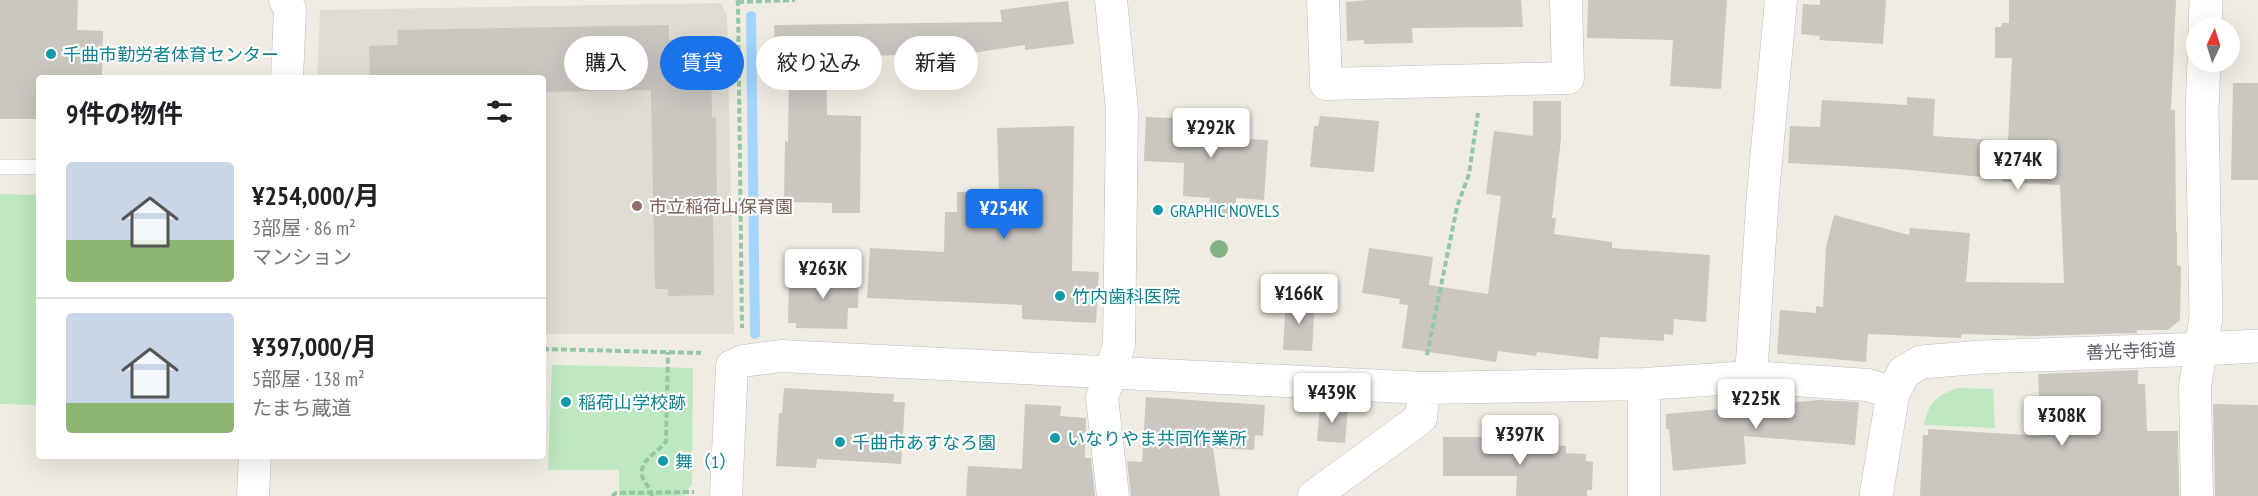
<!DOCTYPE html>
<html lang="ja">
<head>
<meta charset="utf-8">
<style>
	body { margin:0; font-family:"PT Sans Narrow","Noto Sans JP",sans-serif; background:#f2f2f2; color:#202124; height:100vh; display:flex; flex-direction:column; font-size:22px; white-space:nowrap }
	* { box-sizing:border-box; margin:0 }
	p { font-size:20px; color:#757577 }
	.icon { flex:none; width:33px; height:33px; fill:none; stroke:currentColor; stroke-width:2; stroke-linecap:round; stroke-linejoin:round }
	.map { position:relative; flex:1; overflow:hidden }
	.side { position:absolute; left:36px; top:75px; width:510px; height:384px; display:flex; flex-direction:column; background:#fff; border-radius:6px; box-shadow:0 6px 24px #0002 }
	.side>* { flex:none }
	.banner { position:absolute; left:564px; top:36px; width:570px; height:54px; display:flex; gap:12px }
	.needle { width:39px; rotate:4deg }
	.buttons { position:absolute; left:2186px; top:18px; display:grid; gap:12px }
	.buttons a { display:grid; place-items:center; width:54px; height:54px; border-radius:50%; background:#fff; box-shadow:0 6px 24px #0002; font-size:30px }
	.price { position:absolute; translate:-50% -51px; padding:0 14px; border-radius:6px; background:#fff; color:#222; font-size:20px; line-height:39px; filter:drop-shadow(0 2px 3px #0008) }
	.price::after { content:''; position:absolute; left:50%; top:36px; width:18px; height:14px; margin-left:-9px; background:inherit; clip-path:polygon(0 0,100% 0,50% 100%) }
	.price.on { background:#1a73e8; color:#fff }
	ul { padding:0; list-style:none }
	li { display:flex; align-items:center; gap:18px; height:150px; padding:0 30px }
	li+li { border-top:2px solid #e0e0e0 }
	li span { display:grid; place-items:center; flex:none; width:168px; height:120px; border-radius:6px; color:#555 }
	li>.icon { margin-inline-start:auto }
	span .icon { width:72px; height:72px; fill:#fffc; stroke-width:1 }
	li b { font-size:26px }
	h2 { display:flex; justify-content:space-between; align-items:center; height:72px; padding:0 30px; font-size:26px }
	.pill { padding:0 21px; border-radius:27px; background:#fff; box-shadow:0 6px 24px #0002; font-size:21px; line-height:54px }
	.pill.on { background:#1a73e8; color:#fff }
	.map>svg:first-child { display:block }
	.education { fill:#dfdcd2 }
	.green { fill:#bee8bf }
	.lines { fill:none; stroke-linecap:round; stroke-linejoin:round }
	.stream { stroke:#a3d5ff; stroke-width:10 }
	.building { fill:#cac6c0 }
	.service-casing { stroke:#b8bbc0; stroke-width:16 }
	.minor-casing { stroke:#b8bbc0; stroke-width:33 }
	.tertiary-casing { stroke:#b8bbc0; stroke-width:34 }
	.path { stroke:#95c7a4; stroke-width:4; stroke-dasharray:6 3; stroke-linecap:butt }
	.service { stroke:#fff; stroke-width:15 }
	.minor { stroke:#fff; stroke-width:32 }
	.tertiary { stroke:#fff; stroke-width:33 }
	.tree { fill:#85b282 }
	.culture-dot { fill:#0f9aa8; stroke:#fff; stroke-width:2 }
	.education-dot { fill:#8d6e63; stroke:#fff; stroke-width:2 }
	.labels { text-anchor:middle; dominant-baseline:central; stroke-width:4.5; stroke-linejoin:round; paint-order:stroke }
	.culture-label { font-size:18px; fill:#0d838f; stroke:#fff; text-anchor:start }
	.education-label { font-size:18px; fill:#785e54; stroke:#fff; text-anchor:start }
	.street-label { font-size:18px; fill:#5b5f65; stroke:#fff }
</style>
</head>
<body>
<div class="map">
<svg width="2258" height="496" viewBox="0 0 2258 496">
	<rect width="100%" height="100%" fill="#efede3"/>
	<!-- education -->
	<path class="education" d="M721,3L727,15L734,334H543V78H317L320,10Z"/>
	<!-- green -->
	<path class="green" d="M0,194L39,195V405L0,404Z
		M552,365L693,368L692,485L682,496H619V470H548Z
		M1958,388L1993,389L1995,428L1924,425C1928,403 1937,395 1958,388Z"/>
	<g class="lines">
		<!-- stream -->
		<path class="stream" d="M751,16L755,334"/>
	</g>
	<!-- building -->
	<path class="building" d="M0,0H78L77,30L103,31L102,78H39V119H0Z
		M1367,0H1521L1523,27L1412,28L1413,43L1364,44V40L1347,41L1346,2Z
		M1588,0H1727L1721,89L1670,86L1673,40L1587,38Z
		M1820,0H1886L1883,44L1819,40L1820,36L1801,34L1803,4L1820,5Z
		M2009,0H2176L2171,110H2175L2176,232H2177V265L2181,266L2180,320L2168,330H2137V333L2037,336L1962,334L1961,338L1868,334L1866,362L1777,354L1780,310L1816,313V306L1823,307L1826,247L1834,215L1909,235L1910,228L1970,233L1966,282L2064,283L2060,185L2003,182V179L1899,169L1788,163L1790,126L1820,127L1822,100L1907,105V97L1935,99L1933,136L2008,141L2012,58H1995V27H2001L2002,23H2009Z
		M1068,1L1074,44L1025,50V45L965,54V66L902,67V55L826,57L827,115L861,116L860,213H832V203L784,202L785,141L788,142L789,68H776L774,25L1002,22L1000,10Z
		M669,25V40H696L697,74H711L712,117H716L717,215H713L714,295L668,296V289H655L651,90L543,92V78H370L369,46L398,45L397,30Z
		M2233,83H2258V180H2231Z
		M1533,101H1561V139L1552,218H1556L1554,234L1612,242V248L1710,255L1706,322L1674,319L1673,335L1664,334V341L1600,337L1598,359L1537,352L1536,356L1498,351L1496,362L1402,348L1408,305L1399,304L1400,299L1362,293L1369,248L1433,257L1429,285L1488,294L1501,196L1486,194L1494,131L1533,136Z
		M1320,116L1379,121L1374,172L1310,167L1314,126H1318Z
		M1146,117L1248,121L1247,139L1268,140L1264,200L1236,198L1235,219L1208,217L1210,198L1183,196L1184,163L1144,161Z
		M1074,126L1072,271L1099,272L1096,323L1022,319V305L867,298L870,248L944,252L945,212H957V192H999L997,128Z
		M800,272L859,274L858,308H848L847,329L796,328V323H788L789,280H799Z
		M1286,298L1315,300L1312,351L1283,350Z
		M2138,370V384H2145L2147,431H2178L2179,496H1920L1923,435H1928V429L2041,436L2038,374Z
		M784,388L894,394L893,402H905L901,464L817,459L816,468L776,466L779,413H782Z
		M1146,397L1265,405L1263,436L1255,435L1254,450L1213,448L1220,496H1131L1127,461L1142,462Z
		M1818,400L1859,402L1855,445L1744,436L1746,464L1673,471L1669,429H1666V414Z
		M1025,404L1061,406L1060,416L1086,418L1085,458H1091L1095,496H966L968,466L1022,469Z
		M2213,404L2258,405V496H2215Z
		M1320,406L1348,408L1345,443L1317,441Z
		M1443,437H1495V443L1566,446V453L1586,454V461L1593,462L1592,490H1587V496H1516L1517,476H1443Z"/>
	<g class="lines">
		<defs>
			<path id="service" d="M0,167H39"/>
			<path id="minor" d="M285,0L290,9L287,78
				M1111,0L1122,110L1119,345L1102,398L1113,496
				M1323,0L1326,84L1568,78L1566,0
				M1751,377L1763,193L1781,0
				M1644,384V496
				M253,496L255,456
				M726,496L732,366L743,361L781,356L1424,388L1644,384L1751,377L1868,385L1893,393
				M1314,496L1421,418L1424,388
				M2197,496L2195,386L2201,349"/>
			<path id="tertiary" d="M2205,28L2206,0
				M2201,349L2258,346
				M1876,496L1893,393L1904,372L1921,362L1982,357L2201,349L2206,317L2202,111L2204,62"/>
		</defs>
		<!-- service casing -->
		<use href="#service" class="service-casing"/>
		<!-- minor casing -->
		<use href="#minor" class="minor-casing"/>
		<!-- tertiary casing -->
		<use href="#tertiary" class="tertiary-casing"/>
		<!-- path -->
		<path class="path" d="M737,0L738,2L742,328
			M738,2L795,0
			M543,349L701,353
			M1427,355L1457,207L1469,174L1478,113
			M612,496L616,493L694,492
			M652,496C651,488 643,482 642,475C640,458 659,453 666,441L668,352"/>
		<!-- service -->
		<use href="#service" class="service"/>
		<!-- minor -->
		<use href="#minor" class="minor"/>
		<!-- tertiary -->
		<use href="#tertiary" class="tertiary"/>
	</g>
	<!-- trees -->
	<circle class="tree" cx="1219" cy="249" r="9"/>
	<!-- markers -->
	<g class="culture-dot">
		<circle cx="51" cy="54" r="6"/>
		<circle cx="1158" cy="210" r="6"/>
		<circle cx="1060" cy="296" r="6"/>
		<circle cx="566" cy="402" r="6"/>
		<circle cx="1055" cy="438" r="6"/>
		<circle cx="840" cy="442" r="6"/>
		<circle cx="663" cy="461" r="6"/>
	</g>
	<circle class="education-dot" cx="637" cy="206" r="6"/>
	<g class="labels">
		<!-- culture labels -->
		<g class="culture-label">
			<text x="63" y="54">千曲市勤労者体育センター</text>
			<text x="1170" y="210">GRAPHIC NOVELS</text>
			<text x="1072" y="296">竹内歯科医院</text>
			<text x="578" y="402">稲荷山学校跡</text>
			<text x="1067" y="438">いなりやま共同作業所</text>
			<text x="852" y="442">千曲市あすなろ園</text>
			<text x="675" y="461">舞（1）</text>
		</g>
		<!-- education labels -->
		<g class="education-label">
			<text x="649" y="206">市立稲荷山保育園</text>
		</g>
		<!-- street labels -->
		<g class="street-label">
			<text transform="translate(2131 351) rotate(-2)">善光寺街道</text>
		</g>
	</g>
</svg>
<div class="buttons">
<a><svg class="needle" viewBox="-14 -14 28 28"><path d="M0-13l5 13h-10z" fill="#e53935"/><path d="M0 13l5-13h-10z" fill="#757577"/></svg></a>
</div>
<b class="price" style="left:1211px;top:159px">¥292K</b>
<b class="price" style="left:2018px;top:191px">¥274K</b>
<b class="price on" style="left:1004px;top:240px">¥254K</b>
<b class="price" style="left:823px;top:300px">¥263K</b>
<b class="price" style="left:1299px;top:325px">¥166K</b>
<b class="price" style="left:1332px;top:424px">¥439K</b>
<b class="price" style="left:1756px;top:430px">¥225K</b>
<b class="price" style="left:2062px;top:447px">¥308K</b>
<b class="price" style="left:1520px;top:466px">¥397K</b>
<div class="banner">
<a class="pill">購入</a>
<a class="pill on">賃貸</a>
<a class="pill">絞り込み</a>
<a class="pill">新着</a>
</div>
<section class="side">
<h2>9件の物件<svg class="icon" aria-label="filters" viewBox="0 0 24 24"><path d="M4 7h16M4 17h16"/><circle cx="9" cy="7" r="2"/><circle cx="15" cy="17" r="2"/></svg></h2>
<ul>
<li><span style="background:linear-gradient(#c9d6e8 65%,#8fb573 0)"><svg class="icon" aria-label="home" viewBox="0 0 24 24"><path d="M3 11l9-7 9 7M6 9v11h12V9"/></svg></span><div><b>¥254,000/月</b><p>3部屋 · 86 m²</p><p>マンション</p></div></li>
<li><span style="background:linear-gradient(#c9d6e8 75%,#8fb573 0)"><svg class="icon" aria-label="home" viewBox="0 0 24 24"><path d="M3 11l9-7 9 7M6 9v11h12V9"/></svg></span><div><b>¥397,000/月</b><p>5部屋 · 138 m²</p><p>たまち蔵道</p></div></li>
</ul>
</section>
</div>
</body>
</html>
